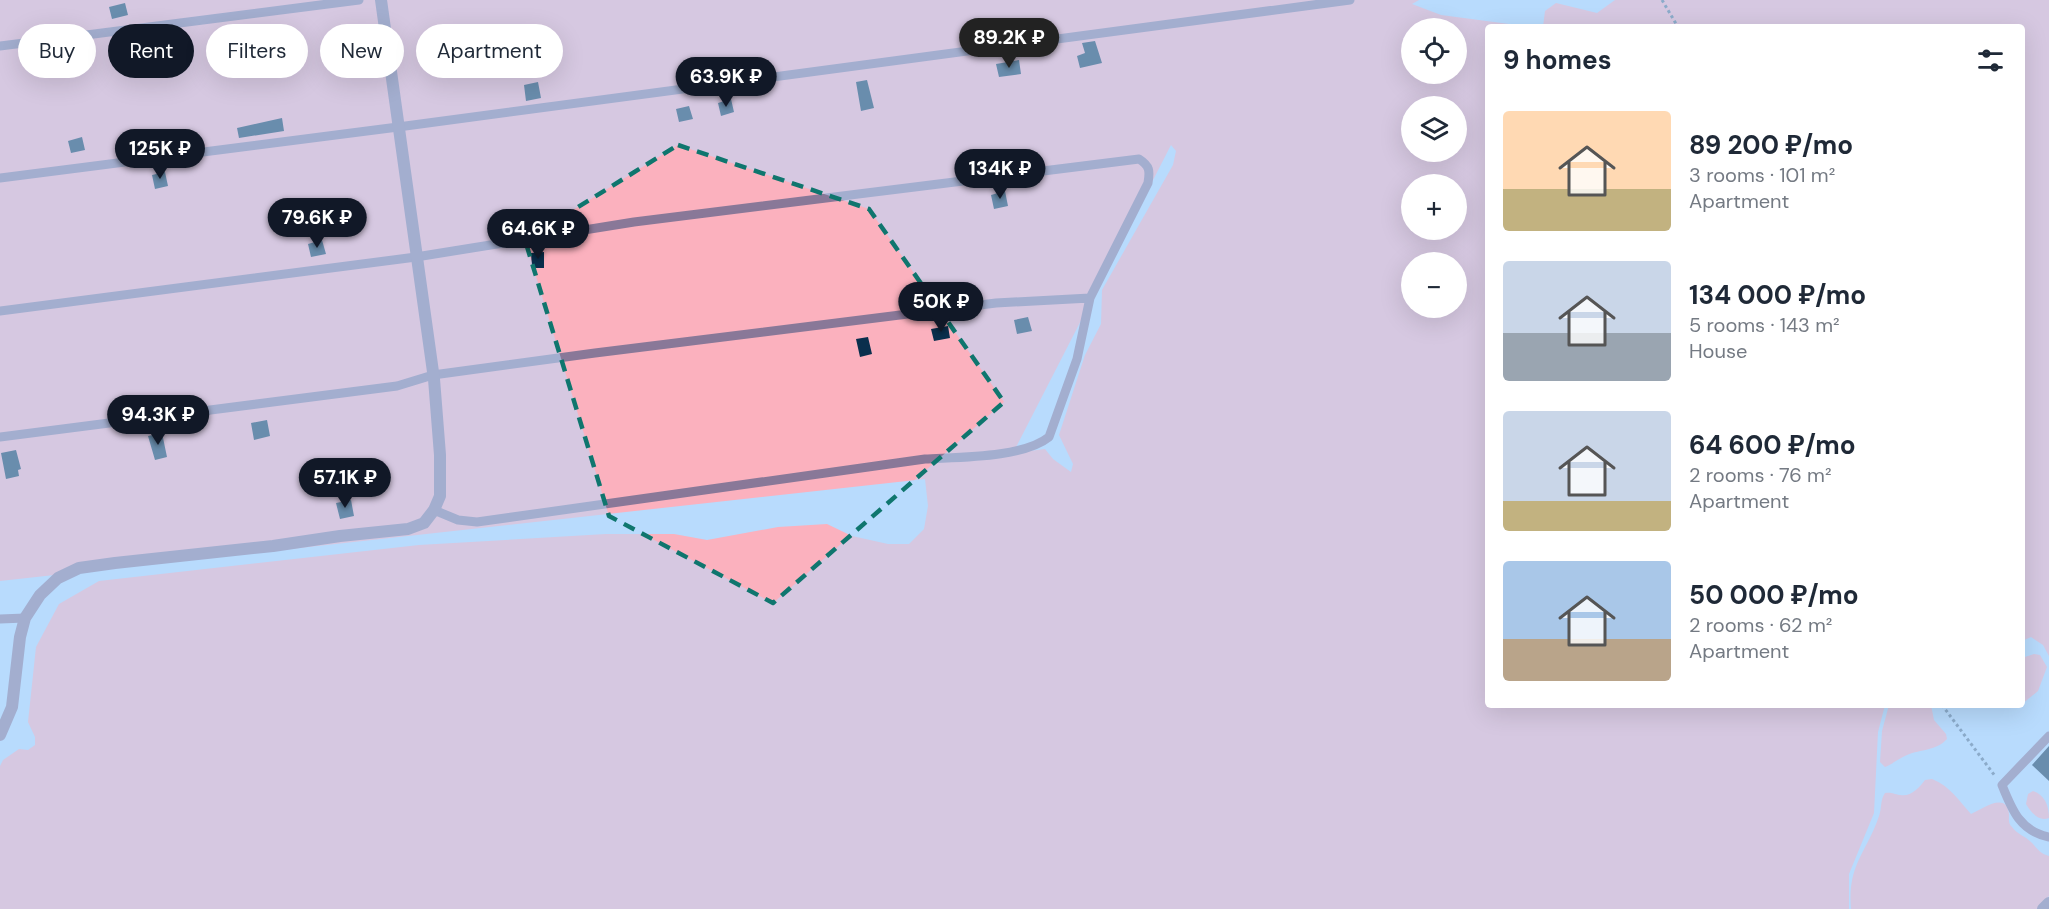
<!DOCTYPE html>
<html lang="en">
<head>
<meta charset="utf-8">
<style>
	body { margin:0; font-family:"DM Sans",sans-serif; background:#f2f2f3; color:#1f2937; height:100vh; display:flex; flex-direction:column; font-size:22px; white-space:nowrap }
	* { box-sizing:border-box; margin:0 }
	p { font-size:20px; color:#747a83 }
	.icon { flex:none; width:33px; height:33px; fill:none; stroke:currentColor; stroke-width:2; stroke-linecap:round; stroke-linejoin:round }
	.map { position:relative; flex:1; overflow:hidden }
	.details { position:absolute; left:1485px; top:24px; width:540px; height:684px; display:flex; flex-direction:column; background:#fff; border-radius:6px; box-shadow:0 6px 24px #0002 }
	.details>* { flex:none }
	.top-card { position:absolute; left:18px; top:24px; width:570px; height:54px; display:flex; gap:12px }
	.buttons { position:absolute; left:1401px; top:18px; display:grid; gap:12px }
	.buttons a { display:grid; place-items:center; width:66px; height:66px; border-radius:50%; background:#fff; box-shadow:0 6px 24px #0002; font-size:30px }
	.price { position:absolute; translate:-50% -51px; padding:0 14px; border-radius:21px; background:#111827; color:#fff; font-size:20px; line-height:39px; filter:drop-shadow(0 2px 3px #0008) }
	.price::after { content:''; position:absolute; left:50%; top:36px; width:18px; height:14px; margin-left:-9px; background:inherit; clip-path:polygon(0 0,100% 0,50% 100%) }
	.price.current { background:#222; color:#fff }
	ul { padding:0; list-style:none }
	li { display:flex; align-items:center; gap:18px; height:150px; padding:0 18px }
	li span { display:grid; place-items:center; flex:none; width:168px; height:120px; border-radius:6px; color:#555 }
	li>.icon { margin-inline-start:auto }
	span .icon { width:72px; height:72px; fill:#fffc; stroke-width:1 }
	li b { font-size:26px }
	h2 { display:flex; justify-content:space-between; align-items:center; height:72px; padding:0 18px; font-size:26px }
	.tag { padding:0 21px; border-radius:27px; background:#fff; box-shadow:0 6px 24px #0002; font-size:21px; line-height:54px }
	.tag.current { background:#111827; color:#fff }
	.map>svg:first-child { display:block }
	.green { fill:#fbb1be; fill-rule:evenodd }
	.building { fill:#0a2f4d }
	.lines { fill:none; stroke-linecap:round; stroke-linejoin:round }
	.path { stroke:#56718c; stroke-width:3; stroke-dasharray:3 3; stroke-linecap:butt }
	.lane { stroke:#897898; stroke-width:9 }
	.street { stroke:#897898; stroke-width:12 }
	.marked { fill:none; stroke:#0f766e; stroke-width:4.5; stroke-dasharray:12 8; stroke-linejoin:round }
</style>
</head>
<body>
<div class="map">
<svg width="2049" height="909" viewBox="0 0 2049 909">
	<rect width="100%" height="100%" fill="#b8dbfd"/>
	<!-- green -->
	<path class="green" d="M0,0H1419L1412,4L1441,15L1531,27H1488V705H1885L1878,732L1874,813L1849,874V909H0V766L3,760L19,749L28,750L35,745V737L28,722L36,647L59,604L99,581L419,545L606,534H674L707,540L778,527L827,524L852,536L888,544H909L924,529L928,506L925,479L0,581ZM1412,28H1456V74H1412ZM1412,106H1456V152H1412ZM1171,145L1176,151L1173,165L1102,290L1101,324L1085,355L1059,435L1073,464L1071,472L1053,459L1045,449L1013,453ZM1412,184H1456V230H1412ZM1412,262H1456V308H1412Z
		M1615,0H2049V656L2043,645L2031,637L2022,641V27H1543L1545,11L1556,3L1597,13Z
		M2034,654L2040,655L2047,667L2038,691L2022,704V658Z
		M1889,705H1931L1934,720L1946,734L1947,739C1936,751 1921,749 1907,755C1899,758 1893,764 1885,767L1880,762L1882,731Z
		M1932,779C1950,786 1959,801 1971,814C1983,809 2006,791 2009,814C2009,820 2008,823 2012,827C2017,834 2025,836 2031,842C2037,848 2040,854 2049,856V896L2037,909H1851C1847,865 1867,852 1879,816C1882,808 1880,800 1885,793C1892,792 1893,794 1900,795C1911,797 1919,788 1925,780Z
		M2033,791C2045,795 2049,806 2049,818C2038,822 2031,812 2026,804L2028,794Z"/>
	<!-- building -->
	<path class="building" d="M125,3L128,15L112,19L109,7Z
		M1095,41L1102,63L1080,68L1077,56L1085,53L1082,43Z
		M1019,60L1021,74L999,77L996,64Z
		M867,80L874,108L861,111L856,82Z
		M538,82L541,98L526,101L524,85Z
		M731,99L734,112L721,116L718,103Z
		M689,106L693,119L679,122L676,109Z
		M282,118L284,131L239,138L237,128Z
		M82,137L85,150L71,153L68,141Z
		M165,172L168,186L155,189L152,175Z
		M1005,191L1008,206L994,209L991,195Z
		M322,240L326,254L311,257L308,244Z
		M544,252V268H532L531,253Z
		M1028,317L1032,331L1017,334L1014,320Z
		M948,326L950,338L934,341L931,329Z
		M868,337L872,354L860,357L856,339Z
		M267,420L270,436L254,440L251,423Z
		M162,433L167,457L155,460L148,436Z
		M16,450L21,469L18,470L19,476L6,479L1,453Z
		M351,500L354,516L340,519L336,503Z
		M2049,746V781L2032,765Z"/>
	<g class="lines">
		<!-- path -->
		<path class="path" d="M1662,0L1678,27
			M1942,705L1995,776"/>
		<!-- lane -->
		<path class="lane" d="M0,46L359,0
			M0,178L398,127L1350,0
			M0,311L416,257L634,222L1139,159C1150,166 1150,171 1148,183L1090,298L1077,359L1049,437C1023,458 958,457 925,459L477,522L458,520L434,510
			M0,437L397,386L433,375L595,353L996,303L1090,298
			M0,619L25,618
			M2049,736L2002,785C2012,810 2020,831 2049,837"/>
		<!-- street -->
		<path class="street" d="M0,735L12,707L20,637L25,618L40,595L58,578L79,568L115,563L273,546L340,536L408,529L424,523L434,510L440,496V455L434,379L381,0
			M2043,909L2049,903"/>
	</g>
	<!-- marked area -->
	<path d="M0 0H2049V909H0ZM678,145L869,209L1004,402L773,603L609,516L525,240Z" fill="#b8dbfd" fill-opacity=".55" fill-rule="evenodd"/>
	<path class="marked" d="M678,145L869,209L1004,402L773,603L609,516L525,240Z"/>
</svg>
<div class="buttons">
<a><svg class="icon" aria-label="locate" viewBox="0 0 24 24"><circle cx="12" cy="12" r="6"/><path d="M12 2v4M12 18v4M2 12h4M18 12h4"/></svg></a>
<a><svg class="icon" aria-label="layers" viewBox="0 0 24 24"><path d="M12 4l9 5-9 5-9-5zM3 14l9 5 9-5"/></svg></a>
<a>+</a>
<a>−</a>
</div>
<b class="price current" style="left:1009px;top:69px">89.2K ₽</b>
<b class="price" style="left:726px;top:108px">63.9K ₽</b>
<b class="price" style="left:160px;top:180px">125K ₽</b>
<b class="price" style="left:1000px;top:200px">134K ₽</b>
<b class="price" style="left:317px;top:249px">79.6K ₽</b>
<b class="price" style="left:538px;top:260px">64.6K ₽</b>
<b class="price" style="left:941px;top:333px">50K ₽</b>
<b class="price" style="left:158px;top:446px">94.3K ₽</b>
<b class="price" style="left:345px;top:509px">57.1K ₽</b>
<div class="top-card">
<a class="tag">Buy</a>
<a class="tag current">Rent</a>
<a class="tag">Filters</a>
<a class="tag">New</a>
<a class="tag">Apartment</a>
</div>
<section class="details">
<h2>9 homes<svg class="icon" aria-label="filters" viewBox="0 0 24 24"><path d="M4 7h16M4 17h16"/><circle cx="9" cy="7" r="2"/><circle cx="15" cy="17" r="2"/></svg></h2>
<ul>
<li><span style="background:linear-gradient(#ffd9b3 65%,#c2b280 0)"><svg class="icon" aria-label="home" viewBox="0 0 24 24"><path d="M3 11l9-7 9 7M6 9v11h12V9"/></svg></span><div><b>89 200 ₽/mo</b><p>3 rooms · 101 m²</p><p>Apartment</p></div></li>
<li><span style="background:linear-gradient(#c9d6e8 60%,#9aa5b1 0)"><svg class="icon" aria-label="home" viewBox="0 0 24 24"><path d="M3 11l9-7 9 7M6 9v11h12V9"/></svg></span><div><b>134 000 ₽/mo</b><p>5 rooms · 143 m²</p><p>House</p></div></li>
<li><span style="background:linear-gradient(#c9d6e8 75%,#c2b280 0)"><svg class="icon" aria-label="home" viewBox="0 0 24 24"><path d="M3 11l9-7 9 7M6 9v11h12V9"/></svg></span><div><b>64 600 ₽/mo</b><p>2 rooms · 76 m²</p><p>Apartment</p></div></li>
<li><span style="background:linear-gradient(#a9c7e8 65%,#b9a48a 0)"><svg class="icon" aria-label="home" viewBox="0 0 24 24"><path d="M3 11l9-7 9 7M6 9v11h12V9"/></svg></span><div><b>50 000 ₽/mo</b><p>2 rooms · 62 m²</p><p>Apartment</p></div></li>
</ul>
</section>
</div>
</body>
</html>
